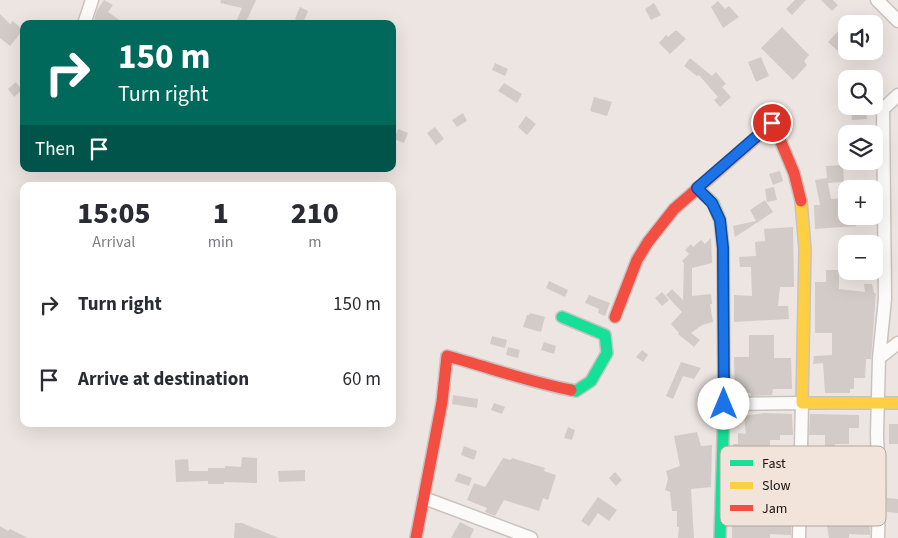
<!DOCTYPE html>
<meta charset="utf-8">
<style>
:root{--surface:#fff;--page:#f7f7f7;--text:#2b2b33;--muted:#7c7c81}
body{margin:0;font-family:"Source Sans 3",sans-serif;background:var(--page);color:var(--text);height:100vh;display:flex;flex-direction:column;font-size:19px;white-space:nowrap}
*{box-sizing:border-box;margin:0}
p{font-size:16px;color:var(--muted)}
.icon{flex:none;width:28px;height:28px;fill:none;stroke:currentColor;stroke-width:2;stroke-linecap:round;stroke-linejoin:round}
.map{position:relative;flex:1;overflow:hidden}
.side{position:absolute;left:20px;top:182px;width:376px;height:245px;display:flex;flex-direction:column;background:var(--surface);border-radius:10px;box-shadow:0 5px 20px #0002}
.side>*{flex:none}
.top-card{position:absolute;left:20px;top:20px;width:376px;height:152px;border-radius:10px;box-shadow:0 5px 20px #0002;background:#00695c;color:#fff;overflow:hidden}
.controls{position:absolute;left:838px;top:15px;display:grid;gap:10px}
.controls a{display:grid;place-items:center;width:45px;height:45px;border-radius:10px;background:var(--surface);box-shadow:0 5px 20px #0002;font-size:25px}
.pin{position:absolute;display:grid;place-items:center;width:42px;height:42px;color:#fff;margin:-21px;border:2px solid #fff;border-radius:50%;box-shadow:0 1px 5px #0007}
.me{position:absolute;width:55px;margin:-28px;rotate:0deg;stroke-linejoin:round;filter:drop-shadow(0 0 4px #0008)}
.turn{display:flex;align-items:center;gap:18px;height:105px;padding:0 15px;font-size:22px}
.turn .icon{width:65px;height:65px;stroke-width:2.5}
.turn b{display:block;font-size:35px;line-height:42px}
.then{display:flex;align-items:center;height:48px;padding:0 15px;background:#0003;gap:10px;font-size:19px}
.eta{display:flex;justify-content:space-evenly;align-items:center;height:85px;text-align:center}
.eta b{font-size:30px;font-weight:800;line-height:35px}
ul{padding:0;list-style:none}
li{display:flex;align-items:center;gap:15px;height:75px;padding:0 15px}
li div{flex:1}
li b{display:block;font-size:19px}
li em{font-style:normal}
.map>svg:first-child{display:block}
</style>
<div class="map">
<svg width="898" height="538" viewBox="0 0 898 538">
<rect width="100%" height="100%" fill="#ede5e1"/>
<path fill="#d2cbc8" d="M104,0l9,5 -5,7 17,12h-32l4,-14z
M221,0h35l-11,24h-10l7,-16 -22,-5z
M795,0h11l-14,15 -6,-6z
M821,0h12l5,5 -6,6z
M718,1l7,8 4,-3 10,11 -16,11 -12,-21z
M654,3l7,12 -10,5 -6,-11z
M300,7l8,4 -5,12 -8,-4z
M0,14l10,10 3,-3 10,9 -13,16 -10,-8z
M782,27l27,28 -5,6 3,4 -14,15 -32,-32z
M841,28l5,5v11l-7,8 -11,-10z
M676,30l10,9 -16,15 -11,-11 7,-8 2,2z
M761,57l8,19 -13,6 -8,-20z
M690,58l22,18 4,-4 10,12 -4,3 9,10 -11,10 -6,-7 4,-3 -19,-22 -2,1 -13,-10z
M495,63l13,6 -3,7 -13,-6z
M16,82l6,8 -8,7 -6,-8z
M504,83l18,11 -5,9 -19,-12z
M594,97l18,5 -5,14 -17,-5z
M866,108l1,11 -15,1 -1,-11z
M463,113l4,8 -10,6 -5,-7z
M526,116l10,8 -9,11 -9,-8z
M435,127l9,12 -8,6 -9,-12z
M398,129l10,4 -4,10 -10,-4z
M843,165l1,17 -16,1 3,16 15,-1v18h9l1,10 -41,3 -1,-24h6l-5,-25 12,-2 -1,-12z
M780,171l3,10 -10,4 -4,-11z
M774,187l3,13 -10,2 -2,-13z
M765,200l8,12 -38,25 -2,-11 23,-5 -6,-11z
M793,227l1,60h-14l-2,19h10l1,13 -55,3v-27l18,1 -1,-29h-11l-1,-10 17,-1 -1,-14 10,-1 -1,-12z
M711,238l1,25 -20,5v28l19,-2 1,10h-2l3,18 -11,3 -11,8 9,7 -6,7 -16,-13 1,-1 -8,-9 11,-12 -16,-17 6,-6 11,11 1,-37 -2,-2 7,-7 -4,-4 6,-6 2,3 8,-7 4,4z
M826,270h13v19l26,3 -1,-8h8l2,9h2l-5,66h-5l-1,19h-11v11h-4v4h-25l-2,-30 -10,1 1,-8 18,-1v-22h-17v-51h11z
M549,281l19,9 -3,7 -19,-9z
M662,292l7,8 -7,6 -7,-8z
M589,295l21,8 -5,13 -7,-3 1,-4 -14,-6z
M530,313l15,4 -4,15 -18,-5 4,-12h2z
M749,335h25v23h17l1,31h-19l-1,6 -21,1v-3h-16l-1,-36h15z
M492,336l15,4 -2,8 -15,-4z
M544,342l12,4 -2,8 -13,-4z
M508,347l12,3 -2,8 -12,-3z
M642,350l6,5 -5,7 -7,-5z
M681,362l20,6 -7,11 -11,-3 -10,23 -7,-3z
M706,386h7v22l-13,1 -1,-8 7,-1z
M453,395l25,4 -1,9 -25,-4z
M494,403l11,4 -3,7 -11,-4z
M764,413l28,1 1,21h-13v5h-10v18h19l-1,36 -15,1v7h-3v16h21v17l-21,-1v4h-38v-35h4l-1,-16h-2v-43h5v-11l8,1 -2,-18z
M810,414l49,1v13h-10v16h-14v7l35,6 1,27h-23v6h-2v15h23l1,30 -21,-1v4h-20l-2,-12h-17l-2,-15 1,-23h2v-29h14v-24h-16z
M889,424h9v20h-9z
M568,427l7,3 -3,10 -8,-2z
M697,432l4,14 11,-1 -1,42 -20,2 3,49h-16l1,-11h-2v-16h-5l-2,-19 -5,-2 3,-11 -2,-8 14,-5 -6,-30z
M464,446l13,5 -3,9 -13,-5z
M242,457l15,1v25l-33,-1v2h-16v-3l-32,1 -1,-22 13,-1 1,12h19v-3h17v-2l16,1z
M503,458l8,2 1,-2 33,10 -1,3 12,4 -8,25 -5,-2 -4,13 -35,-11 -9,16 -10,-4 2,-4 -20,-8 7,-17 11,4z
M305,470v11l-26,1 -1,-11z
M615,472l7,8 -6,6 -7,-8z
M458,473l14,5 -3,8 -14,-5z
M598,497l19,13 -8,11 -11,-8 -9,13 -8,-5z
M887,498l11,1v14l-11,-1z
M460,522l14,7 -4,9h-19z
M235,523h7l37,15h-45z
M0,526l8,5 2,-2 18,9h-28z"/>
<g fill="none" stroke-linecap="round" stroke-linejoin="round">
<defs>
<path id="street" d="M877,0l21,21
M84,24l8,-24
M879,358l6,-59 -2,-190 15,-14
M724,404l78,-1 -3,135
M424,498l107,40
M878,538l1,-43 -2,-61 2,-76 19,-15"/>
<path id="fast" d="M697,188l16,15 7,17 3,28 1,156 -4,134
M562,317l43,18 2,18 -16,28 -15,10 -5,-1"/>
<path id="slow" d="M801,201l4,48 -3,154h96"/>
<path id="jam" d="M615,317l22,-57 11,-18 26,-33 99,-86 21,50 7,28
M416,538l26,-136 5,-46c41,11 82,26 124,34"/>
</defs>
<use href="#street" stroke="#c9c2bf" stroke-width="15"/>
<use href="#fast" stroke="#c9c2bf" stroke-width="14"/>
<use href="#slow" stroke="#c9c2bf" stroke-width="14"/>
<use href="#jam" stroke="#c9c2bf" stroke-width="14"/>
<use href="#street" stroke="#fcfbfa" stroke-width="12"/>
<use href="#fast" stroke="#16e098" stroke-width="11"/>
<use href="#slow" stroke="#ffcf43" stroke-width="11"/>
<use href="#jam" stroke="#f24e42" stroke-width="11"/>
</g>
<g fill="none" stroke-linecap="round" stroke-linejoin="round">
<defs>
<path id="route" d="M724,404l-1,-156 -3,-28 -8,-17 -15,-15 75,-65"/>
</defs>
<use href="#route" stroke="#114b97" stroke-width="12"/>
<use href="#route" stroke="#1a73e8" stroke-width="9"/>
</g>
<rect x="720" y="446" width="166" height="80" rx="8" fill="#f3e4db" stroke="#b2a69e" stroke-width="1"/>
<rect x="730" y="460" width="23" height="6" fill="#16e098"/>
<rect x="730" y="482" width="23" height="7" fill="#ffcf43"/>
<rect x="730" y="505" width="23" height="6" fill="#f24e42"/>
<g font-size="14" fill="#191411">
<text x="762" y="468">Fast</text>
<text x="762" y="490">Slow</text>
<text x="762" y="513">Jam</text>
</g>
</svg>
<div class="controls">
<a><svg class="icon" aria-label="sound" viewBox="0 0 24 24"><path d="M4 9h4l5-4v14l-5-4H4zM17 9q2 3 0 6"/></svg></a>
<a><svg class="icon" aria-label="search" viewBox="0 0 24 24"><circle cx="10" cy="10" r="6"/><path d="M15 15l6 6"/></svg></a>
<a><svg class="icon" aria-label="layers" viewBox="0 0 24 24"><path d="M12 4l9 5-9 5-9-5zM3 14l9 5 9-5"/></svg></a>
<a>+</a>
<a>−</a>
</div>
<div class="pin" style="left:772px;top:123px;background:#d93025"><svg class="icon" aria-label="arrive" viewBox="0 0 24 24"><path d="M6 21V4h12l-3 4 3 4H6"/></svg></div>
<svg class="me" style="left:724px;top:404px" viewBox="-20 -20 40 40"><circle r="19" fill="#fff"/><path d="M0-13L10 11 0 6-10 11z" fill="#1a73e8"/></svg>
<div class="top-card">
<div class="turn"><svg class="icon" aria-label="right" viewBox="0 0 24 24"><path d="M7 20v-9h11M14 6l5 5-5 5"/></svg><div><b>150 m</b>Turn right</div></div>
<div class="then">Then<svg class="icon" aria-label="arrive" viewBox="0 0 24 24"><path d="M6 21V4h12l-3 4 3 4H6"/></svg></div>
</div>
<section class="side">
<div class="eta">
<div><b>15:05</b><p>Arrival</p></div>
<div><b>1</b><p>min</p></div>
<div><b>210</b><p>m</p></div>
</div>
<ul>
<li><svg class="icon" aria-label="right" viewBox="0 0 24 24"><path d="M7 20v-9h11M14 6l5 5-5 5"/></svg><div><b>Turn right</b></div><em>150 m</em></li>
<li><svg class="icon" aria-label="arrive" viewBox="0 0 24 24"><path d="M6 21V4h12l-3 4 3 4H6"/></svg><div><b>Arrive at destination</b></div><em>60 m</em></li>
</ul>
</section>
</div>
